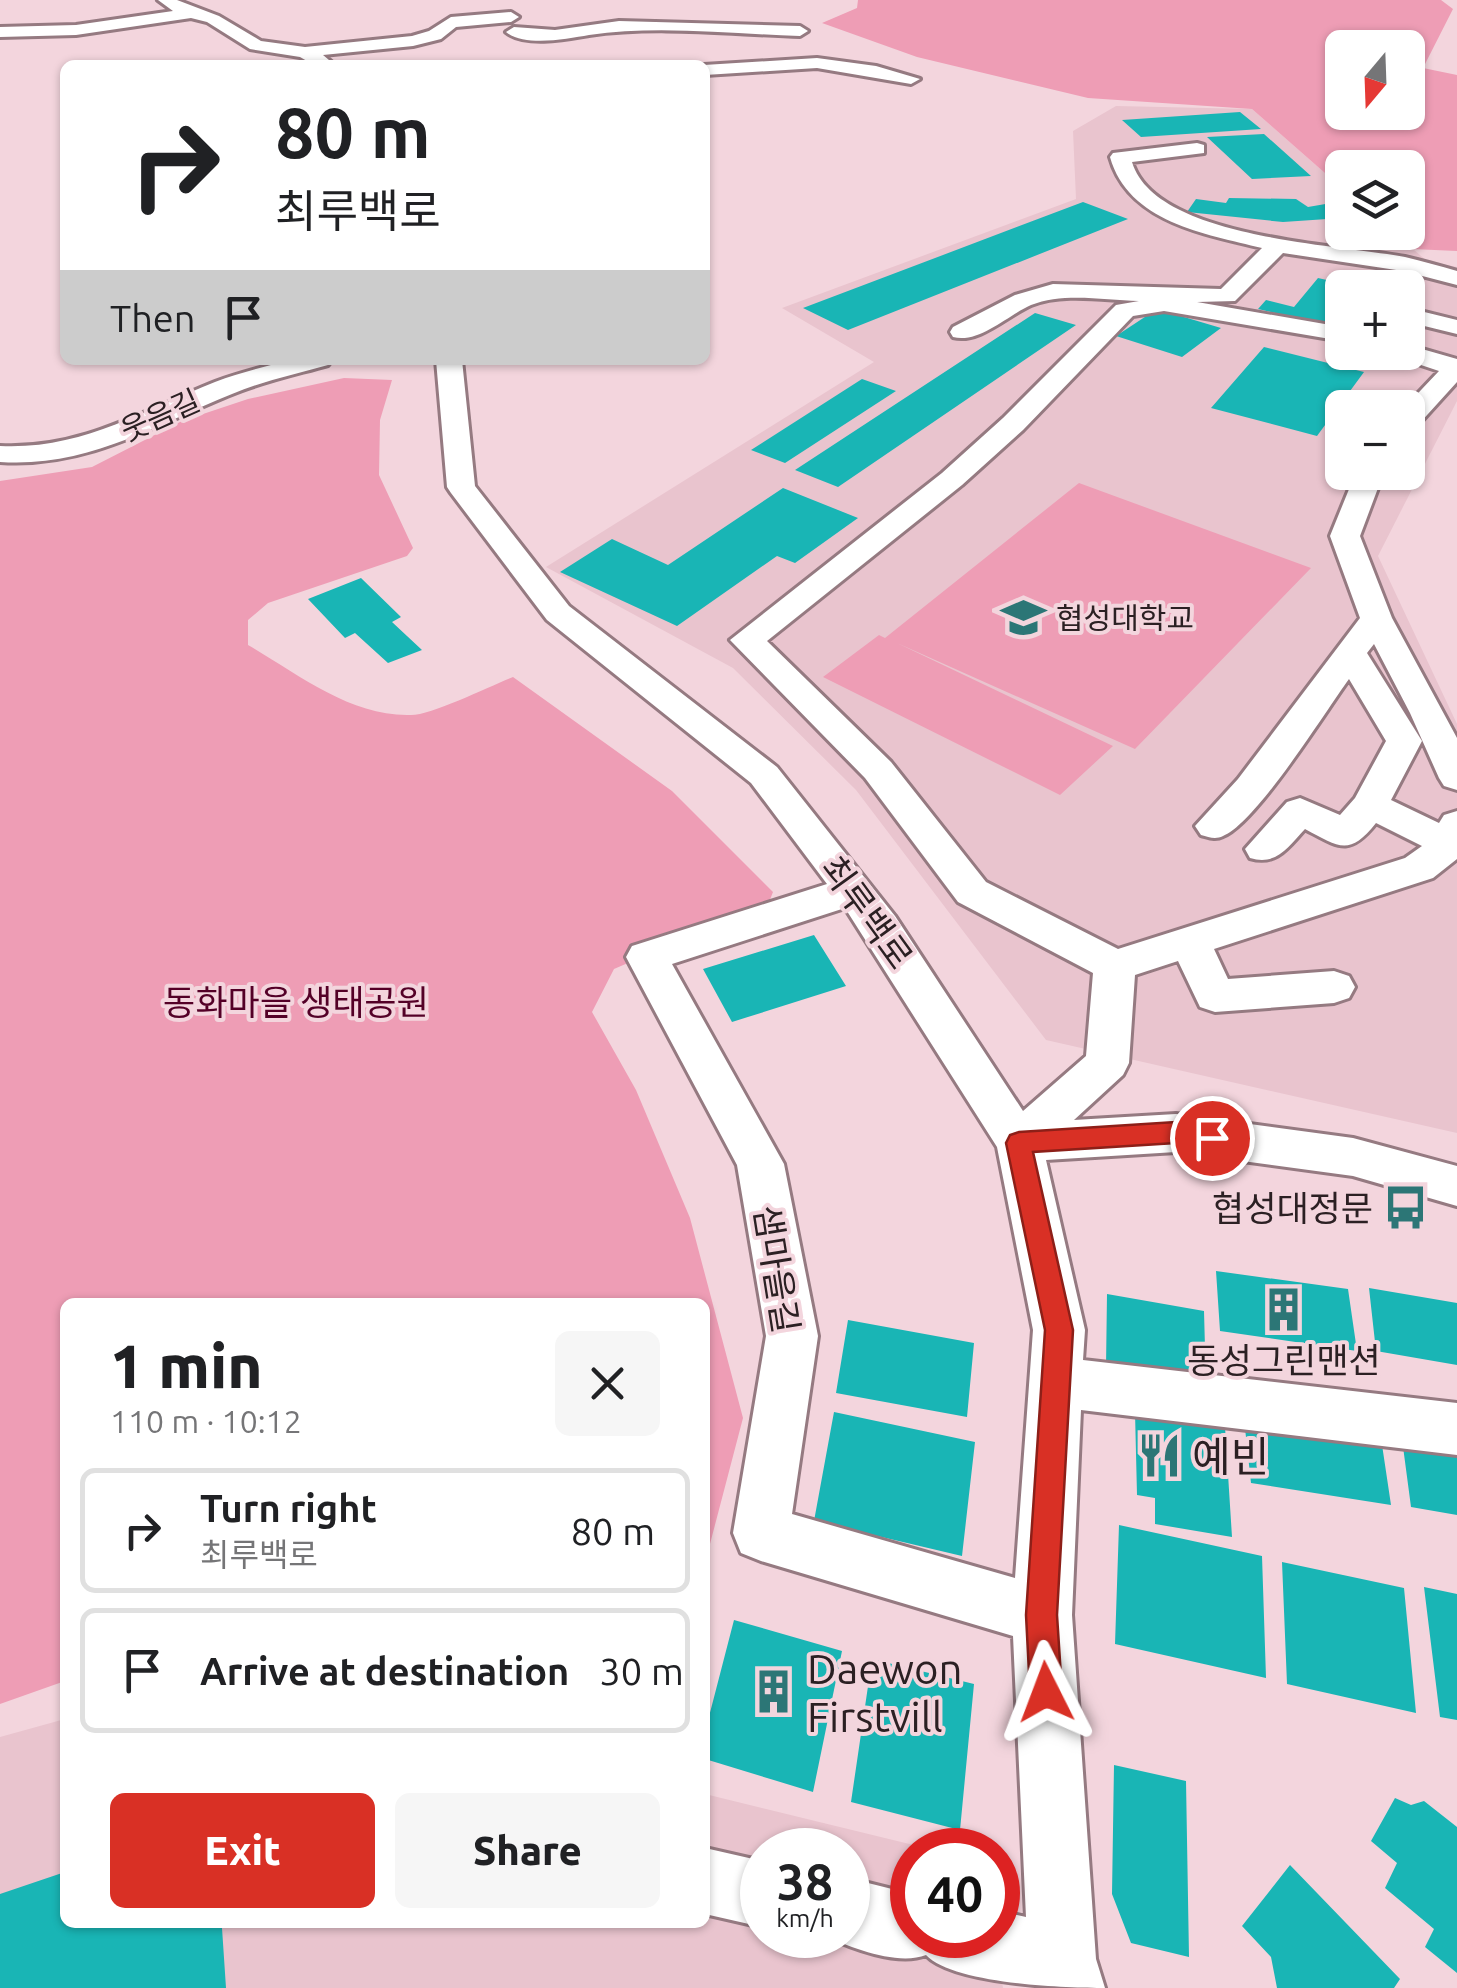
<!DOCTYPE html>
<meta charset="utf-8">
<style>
:root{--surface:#fff;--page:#f6f6f6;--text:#202124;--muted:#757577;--line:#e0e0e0;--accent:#d93025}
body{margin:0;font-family:Ubuntu,"Noto Sans KR",sans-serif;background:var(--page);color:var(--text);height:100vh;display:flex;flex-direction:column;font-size:38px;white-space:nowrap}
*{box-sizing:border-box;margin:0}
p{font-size:32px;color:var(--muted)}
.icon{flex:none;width:55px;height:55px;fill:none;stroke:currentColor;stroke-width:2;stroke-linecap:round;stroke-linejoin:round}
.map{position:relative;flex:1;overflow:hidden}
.drawer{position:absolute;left:60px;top:1298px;width:650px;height:630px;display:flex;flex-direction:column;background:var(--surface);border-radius:15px;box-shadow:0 2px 8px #0004}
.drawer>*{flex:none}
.banner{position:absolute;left:60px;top:60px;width:650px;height:305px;border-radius:15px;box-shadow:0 2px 8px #0004;background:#fff;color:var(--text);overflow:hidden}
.needle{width:65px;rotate:199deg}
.buttons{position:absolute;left:1325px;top:30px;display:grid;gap:20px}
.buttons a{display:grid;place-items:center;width:100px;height:100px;border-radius:15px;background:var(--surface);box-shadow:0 2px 8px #0004;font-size:50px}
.speed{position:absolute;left:740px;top:1828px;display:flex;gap:20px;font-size:50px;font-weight:700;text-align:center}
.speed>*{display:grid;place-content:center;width:130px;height:130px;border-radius:50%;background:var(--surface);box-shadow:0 2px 8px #0004;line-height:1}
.speed small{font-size:25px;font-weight:400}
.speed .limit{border:15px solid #d22;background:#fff;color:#111}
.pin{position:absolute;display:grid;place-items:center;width:85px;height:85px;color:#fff;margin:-42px;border:5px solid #fff;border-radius:50%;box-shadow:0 2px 10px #0007}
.me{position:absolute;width:110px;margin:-55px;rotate:357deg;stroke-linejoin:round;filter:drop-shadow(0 0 8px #0008)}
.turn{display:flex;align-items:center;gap:35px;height:210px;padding:0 50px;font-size:45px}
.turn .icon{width:130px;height:130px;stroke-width:2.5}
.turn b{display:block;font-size:70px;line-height:85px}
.then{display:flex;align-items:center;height:95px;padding:0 50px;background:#0003;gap:20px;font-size:38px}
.round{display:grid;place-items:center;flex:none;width:105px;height:105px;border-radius:15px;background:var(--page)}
.headline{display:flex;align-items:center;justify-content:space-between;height:170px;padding:0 50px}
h1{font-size:60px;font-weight:800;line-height:75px}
.cta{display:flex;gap:20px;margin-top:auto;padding:20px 50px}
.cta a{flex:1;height:115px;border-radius:15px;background:var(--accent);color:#fff;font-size:40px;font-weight:800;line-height:115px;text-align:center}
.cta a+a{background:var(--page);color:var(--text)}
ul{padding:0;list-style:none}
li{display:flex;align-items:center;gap:30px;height:125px;margin:0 20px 15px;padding:0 30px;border:5px solid var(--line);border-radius:15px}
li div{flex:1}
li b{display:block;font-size:38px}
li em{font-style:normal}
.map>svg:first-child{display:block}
</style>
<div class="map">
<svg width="1457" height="1988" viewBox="0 0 1457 1988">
<rect width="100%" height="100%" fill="#f3d5dd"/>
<path fill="#e9c4ce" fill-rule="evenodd" d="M1116,106l136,3 90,79v44l52,1 33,28 30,6v134l-79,155 79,168v409l-411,-93 -190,-250 -123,-122 -187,-101 328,-205 -92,-54 294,-109 -3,-68zM1342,288h66v64h-66zM1342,408h66v64h-66z
M65,1719v203h640v-128l229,56h-22v85h82l9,53h-1003v-251zM762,1850h86v85h-86z"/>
<path fill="#ee9db5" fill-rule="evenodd" d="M858,0h583l12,9 -30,59 34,7v176l-45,-2 -18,-16 14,-1v-64h-66v20l-90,-79 -164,-11 -171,-41 -95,-34 35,-15zM1342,48h66v64h-66z
M344,378l48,2 -12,40 -1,55 34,73 -6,8 -139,47 -20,17v25c50,29 103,72 163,70 21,0 79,-29 102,-38l159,114 101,101 -4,10 -155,67 -22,43 44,78 54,128 53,200 -38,145v-261h-640v379l-65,23v-1223l92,-14 90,-46 66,-22z
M1079,483l232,85 -176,181 -238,-106 216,103 -53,49 -237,-118 56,-42 6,3z"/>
<path fill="#19b5b5" d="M1240,112l21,17 -120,8 -19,-17z
M1264,134l47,42 -59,3 -45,-42z
M1229,198l67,1 12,8 29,-5 5,4v12l-59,4 -96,-10 9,-13 30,4z
M1083,202l45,17 -280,111 -45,-22z
M1318,278l35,8 -11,2v41l-84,-20 8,-9 28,7z
M1157,309l64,19 -39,29 -66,-21z
M1035,313l41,12 -238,162 -43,-17z
M1264,347l100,25 -47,64 -106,-28z
M862,379l34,12 -111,72 -34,-13z
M783,488l75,30 -63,45 -18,-7 -100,70 -117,-54 52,-33 56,26z
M361,578l40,39 -9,5 30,28 -34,13 -33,-30 -10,5 -37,-39z
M814,935l32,51 -114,36 -29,-53z
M1216,1271l132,18 9,62 -137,-20z
M1369,1288l88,15v62l-81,-14z
M1107,1294l97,17 2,74 -100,-18z
M848,1320l126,23 -7,74 -131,-24z
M834,1412l141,30 -13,114 -148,-35z
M1135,1412l90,15 7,110 -77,-13v-26l-18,-3z
M1244,1419l137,19 10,67 -140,-22z
M1402,1439l55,10v66l-46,-8z
M1119,1525l143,31 4,122 -151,-34z
M1282,1562l122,26 12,125 -129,-29z
M1424,1587l33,7v126l-17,-3z
M734,1620l108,31 -29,141 -108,-33v-27z
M872,1659l102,25 -14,146 -109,-28z
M1114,1765l72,16 3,176 -58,-14 -19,-49z
M1395,1798l16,7 13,-4 33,26v146l-32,-26 9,-18 -49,-41 12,-25 -26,-22z
M1290,1865l110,114 -6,9h-117l-6,-31 -29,-31z
M65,1872v50h170l-13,6 4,60h-226v-94z"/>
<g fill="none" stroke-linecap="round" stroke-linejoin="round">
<defs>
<path id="minor" d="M158,0h19l42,16 42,25 44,6 107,-11 17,-5 22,-14 60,-5 8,5 -8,5 -55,5 -15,12 -28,7 -90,9 12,10h-21l-14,-8 -50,-8 -43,-27 -16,-4 -115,17 -76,2v-10l76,-2 97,-14z
M619,21l181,5 8,5 -8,5c-69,-2 -142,-11 -211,-1 -23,4 -64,12 -83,-3l8,-5 41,3z
M817,58l59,8 44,13 -9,5 -94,-16 -112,7 -1,-10z
M1197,143l7,2v8l-72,9c23,77 206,82 273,95 17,4 35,9 52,14v14l-54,-14 -120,-18 -48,48 -38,1 145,25v14l-178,-30 -31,5 -110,114 -61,55 -195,156 124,121 95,120 132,67 287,-91 17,-12 -46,-23c-27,34 -37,24 -71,6 -17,18 -28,37 -55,29l-5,-9 42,-47 13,-4 40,17 15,-17 31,-57 -37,-62c-24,33 -93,144 -126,157 -8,4 -14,1 -22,-1l-6,-9 43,-47 122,-161 -30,-82 26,-64h28l-24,64 32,82 65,120v52l-13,-4 -5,-8 -29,-65 -36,-69 -7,9 55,88 -31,59 48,23 5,-8 13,-4v48l-24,19 -219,71 14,30 106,-8 15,5 6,11 -6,11 -15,5 -119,9 -15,-5 -22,-46 -43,14 -6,88 -6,12 -49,45 102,-6 177,24 104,28v40l-104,-30 -177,-24 -130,8 39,170 -2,30 374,43v52l-376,-45 -9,205 24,344 9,29c-40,0 -152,-4 -179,-33 -28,11 -75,-7 -102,-20h24v-57l64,16v41h86v-24l28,6 -13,-281 -252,-75 -20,-8 -8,-20 33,-197 -29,-171 -111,-208 6,-11 195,-62 -76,-101 -204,-163 -96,-127 -4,-6 -11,-127h26l13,126 94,120 208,161 118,149 128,195 63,-55 7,-83 -135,-71 -93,-124 -135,-138 212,-167 61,-55 113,-113 23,-4c-35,-1 -76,-9 -108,4 -23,10 -52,39 -78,32l-3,-5 3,-5 62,-32 38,-11 168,5 41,-41c-57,-14 -134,-26 -152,-91l3,-4zM845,908l152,239 36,183 -18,248 -223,-64 26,-178 -34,-172 -112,-200z
M1408,308l49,12v14l-49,-12z
M1408,345l49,14v23l-39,43 -10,2v-19h-4l35,-37 -42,-14 -3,-5h14z
M290,360h42l-4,5c-32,9 -65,16 -96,29 -77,31 -145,74 -232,68v-16c81,4 142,-35 215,-64 24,-9 49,-15 75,-22z
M705,1848l57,13v66l-57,-13z"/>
</defs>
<use href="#minor" stroke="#957a81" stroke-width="6"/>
<use href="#minor" fill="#fff" fill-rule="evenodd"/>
</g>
<path fill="#d93025" stroke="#8d1f18" stroke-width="2.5" d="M1176,1122l44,8 4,8 -4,7 -8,3 -36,-5 -143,9 40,178 -16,285 5,77 -4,11 -12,5 -12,-5 -4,-11 -4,-77 19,-285 -39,-187 4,-8 9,-3z"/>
<defs>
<symbol id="university-bare" viewBox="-9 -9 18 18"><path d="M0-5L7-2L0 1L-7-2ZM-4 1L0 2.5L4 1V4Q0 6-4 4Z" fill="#2c7676" stroke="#f3d5dd" stroke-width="2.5" paint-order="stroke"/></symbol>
<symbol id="bus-bare" viewBox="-9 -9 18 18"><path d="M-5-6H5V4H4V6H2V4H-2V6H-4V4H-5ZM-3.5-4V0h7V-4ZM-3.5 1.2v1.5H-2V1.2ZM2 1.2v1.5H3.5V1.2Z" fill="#2c7676" stroke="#f3d5dd" stroke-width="2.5" paint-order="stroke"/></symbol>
<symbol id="building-bare" viewBox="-9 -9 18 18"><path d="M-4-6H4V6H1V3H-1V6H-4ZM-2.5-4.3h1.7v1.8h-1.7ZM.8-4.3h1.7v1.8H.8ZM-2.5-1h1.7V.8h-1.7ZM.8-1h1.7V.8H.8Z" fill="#2c7676" stroke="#f3d5dd" stroke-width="2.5" paint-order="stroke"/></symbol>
<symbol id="restaurant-bare" viewBox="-9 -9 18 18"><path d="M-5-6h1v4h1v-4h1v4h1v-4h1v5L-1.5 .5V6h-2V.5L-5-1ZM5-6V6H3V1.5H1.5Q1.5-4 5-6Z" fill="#2c7676" stroke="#f3d5dd" stroke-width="2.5" paint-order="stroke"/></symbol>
</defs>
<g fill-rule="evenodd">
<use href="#university-bare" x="992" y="586" width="63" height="63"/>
<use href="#bus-bare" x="1374" y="1176" width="63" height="63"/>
<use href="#building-bare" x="1252" y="1278" width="63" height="63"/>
<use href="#restaurant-bare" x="1128" y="1424" width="63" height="63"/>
<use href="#building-bare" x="742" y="1660" width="63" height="63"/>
</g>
<g text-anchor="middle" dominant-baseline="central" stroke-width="8" stroke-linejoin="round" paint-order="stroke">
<g font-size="30" fill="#2b2023" stroke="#f3d5dd">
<text transform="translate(160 415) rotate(-24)">웃음길</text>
</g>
<g font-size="30" fill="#2b2023" stroke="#f3d5dd" text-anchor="start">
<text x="1056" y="618">협성대학교</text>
</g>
<g font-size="35" fill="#2b2023" stroke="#f3d5dd">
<text transform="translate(867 912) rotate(54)">최루백로</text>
<text transform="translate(777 1269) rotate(81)">샘마을길</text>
</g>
<g font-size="35" fill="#540027" stroke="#f3d5dd">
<text x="296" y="1002">동화마을 생태공원</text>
</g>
<g font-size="35" fill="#2b2023" stroke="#f3d5dd" text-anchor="end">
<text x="1373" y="1208">협성대정문</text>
<text x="1284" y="1360" text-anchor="middle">동성그린맨션</text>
</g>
<g font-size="42" fill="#2b2023" stroke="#f3d5dd" text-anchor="start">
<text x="1192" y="1456">예빈</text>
<text x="807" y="1668">Daewon<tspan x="807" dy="48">Firstvill</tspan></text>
</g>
</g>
</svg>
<div class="buttons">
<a><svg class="needle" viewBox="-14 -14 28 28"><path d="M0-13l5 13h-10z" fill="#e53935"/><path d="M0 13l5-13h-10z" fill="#757577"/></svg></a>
<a><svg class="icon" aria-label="layers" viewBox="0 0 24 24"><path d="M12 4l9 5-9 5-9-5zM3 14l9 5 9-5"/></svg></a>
<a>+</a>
<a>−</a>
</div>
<div class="speed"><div>38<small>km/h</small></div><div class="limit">40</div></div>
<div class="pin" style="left:1212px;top:1138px;background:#d93025"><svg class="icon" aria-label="arrive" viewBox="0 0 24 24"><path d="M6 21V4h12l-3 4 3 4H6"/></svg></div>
<svg class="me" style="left:1046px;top:1692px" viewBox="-20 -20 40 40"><path d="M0-17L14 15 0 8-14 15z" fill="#d93025" stroke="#fff" stroke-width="4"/></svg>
<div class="banner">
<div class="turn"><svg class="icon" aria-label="right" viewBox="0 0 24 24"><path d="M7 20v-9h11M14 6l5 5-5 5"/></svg><div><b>80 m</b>최루백로</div></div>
<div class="then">Then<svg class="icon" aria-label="arrive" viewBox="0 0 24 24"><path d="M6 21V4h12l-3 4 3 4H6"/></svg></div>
</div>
<section class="drawer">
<div class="headline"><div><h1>1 min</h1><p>110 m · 10:12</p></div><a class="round"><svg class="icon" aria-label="close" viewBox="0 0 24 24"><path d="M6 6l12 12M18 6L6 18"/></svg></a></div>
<ul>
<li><svg class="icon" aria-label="right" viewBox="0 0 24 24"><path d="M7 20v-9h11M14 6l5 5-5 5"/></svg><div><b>Turn right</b><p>최루백로</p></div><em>80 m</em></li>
<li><svg class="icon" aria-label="arrive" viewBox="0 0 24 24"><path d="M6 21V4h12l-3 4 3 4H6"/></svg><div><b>Arrive at destination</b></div><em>30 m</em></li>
</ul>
<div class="cta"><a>Exit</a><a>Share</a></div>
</section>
</div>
